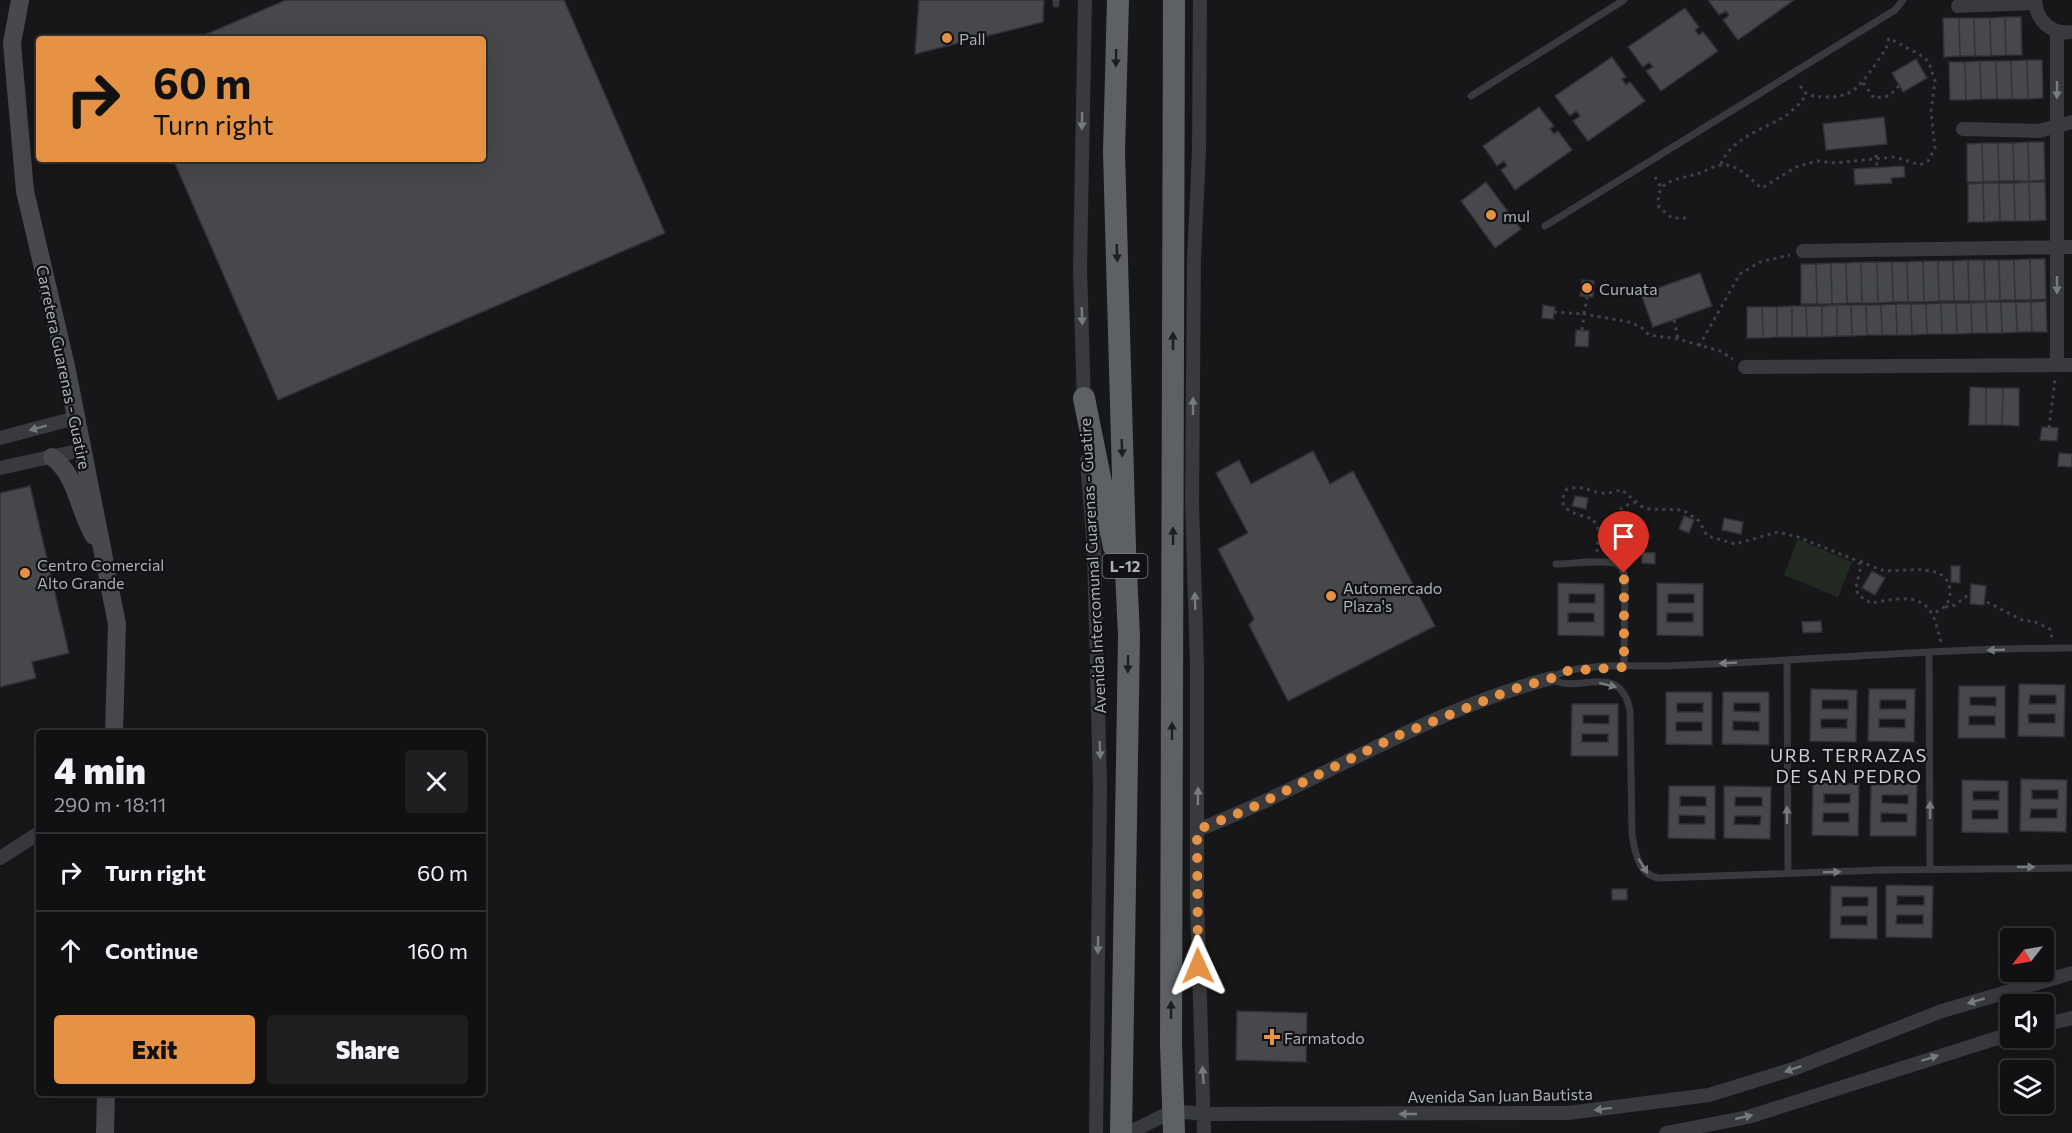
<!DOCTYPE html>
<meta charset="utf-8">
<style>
:root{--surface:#111113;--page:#1e1f21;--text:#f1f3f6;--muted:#9c9da0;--line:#303133;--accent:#e59244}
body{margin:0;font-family:Commissioner,sans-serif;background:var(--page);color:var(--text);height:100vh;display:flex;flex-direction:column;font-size:22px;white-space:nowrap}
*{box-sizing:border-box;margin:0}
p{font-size:20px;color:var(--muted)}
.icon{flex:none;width:33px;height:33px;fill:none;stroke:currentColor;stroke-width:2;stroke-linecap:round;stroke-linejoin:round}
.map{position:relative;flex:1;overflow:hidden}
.panel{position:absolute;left:36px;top:730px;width:450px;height:366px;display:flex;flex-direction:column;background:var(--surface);border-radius:6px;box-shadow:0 6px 24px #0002,0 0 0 2px var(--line)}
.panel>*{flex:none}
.banner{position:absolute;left:36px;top:36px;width:450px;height:126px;border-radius:6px;box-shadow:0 6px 24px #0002,0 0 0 2px var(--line);background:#e59244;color:#111;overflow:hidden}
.needle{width:39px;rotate:239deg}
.buttons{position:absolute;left:2000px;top:928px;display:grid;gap:12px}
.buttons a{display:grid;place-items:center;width:54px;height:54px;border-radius:6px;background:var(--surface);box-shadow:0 6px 24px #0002,0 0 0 2px var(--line);font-size:30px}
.pin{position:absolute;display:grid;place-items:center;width:51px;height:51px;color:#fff;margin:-62px -26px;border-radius:50% 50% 50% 0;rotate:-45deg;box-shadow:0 0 6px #0007}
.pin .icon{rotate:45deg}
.me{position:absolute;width:66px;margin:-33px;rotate:359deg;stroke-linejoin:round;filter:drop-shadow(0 0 4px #0008)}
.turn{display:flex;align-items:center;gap:21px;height:126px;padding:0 18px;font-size:27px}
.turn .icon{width:78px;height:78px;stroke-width:2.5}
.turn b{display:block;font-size:42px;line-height:51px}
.round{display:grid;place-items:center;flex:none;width:63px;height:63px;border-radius:6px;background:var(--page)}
.head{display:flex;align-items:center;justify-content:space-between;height:102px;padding:0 18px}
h1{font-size:36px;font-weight:800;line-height:45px}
.primary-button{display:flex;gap:12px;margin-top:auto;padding:12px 18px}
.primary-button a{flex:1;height:69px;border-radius:6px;background:var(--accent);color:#111;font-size:24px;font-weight:800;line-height:69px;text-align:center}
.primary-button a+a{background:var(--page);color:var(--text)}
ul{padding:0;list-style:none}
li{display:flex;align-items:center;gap:18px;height:78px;padding:0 18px;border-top:2px solid var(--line)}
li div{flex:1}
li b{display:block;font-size:22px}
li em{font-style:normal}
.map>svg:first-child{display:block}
</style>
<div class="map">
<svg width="2072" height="1133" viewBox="0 0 2072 1133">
<rect width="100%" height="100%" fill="#171719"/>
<path fill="#222921" d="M1798,539l54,23 -14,35 -54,-22z"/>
<path fill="#46484c" stroke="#313235" stroke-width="1.5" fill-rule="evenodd" d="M286,0h278l101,233 -387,167 -105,-241h310v-120h-288z
M919,0h125l-1,22 -128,32z
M1708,0h86l-56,40 -15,-20 6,-5 -3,-4 -7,4z
M1685,8l14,19 -4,3 4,5 4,-3 15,19 -57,40 -15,-20 7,-4 -4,-5 -6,5 -15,-20z
M2005,17l1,38 -15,1 -1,-38z
M2005,17h16l1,38h-16z
M1943,18h16l1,38 -16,1z
M1959,18h15l1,38h-15z
M1974,18h16l1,38h-16z
M1612,57l14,20 -4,2 4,6 4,-3 15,19 -57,40 -15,-20 7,-5 -4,-5 -6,5 -15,-20z
M1916,59l11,19 -24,14 -11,-19z
M2027,60h15l1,38 -15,1z
M2027,60l1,39h-16l-1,-38z
M1980,61h16l1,38h-16z
M1980,61l1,38 -15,1 -1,-38z
M1996,61h15l1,38h-15z
M1949,62h16l1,38h-16z
M1539,107l15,19 -4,3 4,5 4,-3 14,19 -57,40 -14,-20 6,-4 -3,-5 -7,5 -14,-20z
M1884,117l3,27 -61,6 -3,-26z
M2028,142h16l1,38 -16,1z
M2028,142l1,39h-15l-1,-38z
M1982,143h16l1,38 -16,1z
M1982,143l1,39h-16v-38z
M1998,143h15l1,38h-15z
M1904,166l1,11 -14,1 1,5 -37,2 -1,-16z
M1486,182l35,47 -26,19 -34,-47z
M2029,182h16l1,38 -16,1z
M2029,182l1,39h-15l-1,-38z
M1983,183h16l1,38 -16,1z
M1983,183l1,39h-16v-38z
M1999,183h15l1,38h-15z
M2030,259l1,41h-16l-1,-40z
M2030,259h15l1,40 -15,1z
M1968,260l1,41h-15l-1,-40z
M1968,260h16l1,41h-16z
M1984,260h15l1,40 -15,1z
M1999,260h15l1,40h-15z
M1923,261l1,41h-16l-1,-40z
M1923,261h15l1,40 -15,1z
M1938,261h15l1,40h-15z
M1861,262l1,41h-15l-1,-40z
M1861,262h16l1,41h-16z
M1877,262h15l1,40 -15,1z
M1892,262h15l1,40h-15z
M1831,263l1,41h-15l-1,-40z
M1831,263h15l1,40 -15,1z
M1801,264h15l1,40h-16z
M1700,273l12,33 -59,21 -12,-33z
M1582,280l12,1 -1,16 -13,-1z
M2046,301l1,31h-15l-1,-30z
M1986,302l1,31h-15l-1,-30z
M1986,302h15l1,31h-15z
M2001,302h15l1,30 -15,1z
M2016,302h15l1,30h-15z
M1941,303l1,31h-15l-1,-30z
M1941,303h15l1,31h-15z
M1956,303h15l1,30 -15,1z
M1896,304l1,31h-15l-1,-30z
M1896,304h15l1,31h-15z
M1911,304h15l1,30 -15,1z
M1543,305l12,2 -2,12 -11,-1z
M1837,305v31l-15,1v-31z
M1837,305h14l1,31h-15z
M1851,305h15l1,30 -15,1z
M1866,305h15l1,30h-15z
M1792,306v31h-15v-30z
M1792,306h14l1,31h-15z
M1806,306h16v31h-15z
M1747,307h15l1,31h-16z
M1762,307h15v30l-14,1z
M1576,330l13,1 -1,16 -13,-1z
M1970,387l16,1v37h-17z
M1986,388h17l-1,37h-16z
M2003,388h16v38l-17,-1z
M2042,427l16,1 -1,13 -17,-1z
M1313,451l17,33 23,-13 82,155 -147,75 -39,-76 5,-6 -36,-70 30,-16 -32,-60 23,-13 12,24z
M2059,453l13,1v13l-14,-1z
M30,486l39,167 -37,9 4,16 -36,9v-194z
M1575,496l13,2 -2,11 -14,-3z
M1684,516l10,4 -5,13 -10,-4z
M1724,518l19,4 -2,12 -19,-4z
M1642,552l13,1v11l-13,-1z
M1951,566h9v17l-9,-1z
M1872,571l13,7 -10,17 -13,-7z
M1558,583l46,1v52l-46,-1zM1569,594h26v9h-26zM1568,613h26v9h-26z
M1657,583l46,1v52l-46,-1zM1668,594h26v9h-26zM1667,613h26v9h-26z
M1971,584l15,2 -2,19 -14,-1z
M1821,621l1,11 -19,1 -1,-11z
M2019,684l46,1 -1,52 -46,-1zM2030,695h26v9h-27zM2028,714h27v9h-26z
M1959,686h46v52h-47zM1970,697h26v9l-26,-1zM1969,716h26v9h-26z
M1811,689l46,1 -1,52 -46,-1zM1822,700h26v9h-26zM1821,719h26v9h-26z
M1869,689h46l-1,53 -46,-1zM1880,700h26v9h-26zM1879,719h26v9l-26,-1z
M1666,692h46v53l-46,-1zM1677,703h26v9h-26zM1676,722h26v9h-26z
M1723,692h46v53l-47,-1zM1734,703h26v9l-26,-1zM1733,721l26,1v9l-26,-1z
M1572,704h46v52h-47zM1583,715h26v9l-26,-1zM1582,734h26v8h-26z
M2021,779l46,1 -1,52 -46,-1zM2032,790h26v9h-26zM2031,809h26v9h-27z
M1962,780l46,1v52l-46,-1zM1973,791h26v9h-26zM1972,810h26v9h-26z
M1813,783l46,1 -1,52 -46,-1zM1824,794h26v9h-26zM1823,813h26v9h-26z
M1871,784h46l-1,52h-46zM1882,795h26v9l-26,-1zM1881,813l26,1v8h-26z
M1669,786h46v53l-47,-1zM1680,796l26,1v9h-26zM1679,815l26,1v8h-26z
M1724,786l47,1 -1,52 -46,-1zM1735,797h27v9h-27zM1735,816h26l-1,9 -26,-1z
M1886,885l47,1 -1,52 -46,-1zM1897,896h27v9h-27zM1897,915h26v9h-27z
M1831,886l46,1v52l-47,-1zM1842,897h26v9h-26zM1841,916h26v9h-26z
M1612,889h15v11h-15z
M1237,1011l70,2 -1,49 -70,-2z"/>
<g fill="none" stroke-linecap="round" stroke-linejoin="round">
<path stroke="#3e4145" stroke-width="3" stroke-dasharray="3 4.5" stroke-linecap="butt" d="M1863,83l11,15 15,-2 10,-10
M1876,155l1,13
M1721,164c10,-25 40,-34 61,-46 10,-6 18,-15 25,-23
M1655,177l6,10
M1686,218h-14l-13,-11c-5,-29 20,-27 41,-34 6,-2 15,-8 22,-8 17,-1 27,14 40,23l34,-21 21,-6 18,2 60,-6 25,8 8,-4 7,-13 -4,-37 4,-30 -6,-18 -5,-6 -35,-19c-3,14 -5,13 -12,24 -22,32 -30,39 -70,33l-9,-12
M1554,312l30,2 3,-17
M1674,320l4,19
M1582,330l2,-16 45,8 12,5 8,8 29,4 42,12 13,8
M1699,346l41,-72 20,-12 30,-7
M2049,428l6,-49
M1599,531c14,-8 17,-26 36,-28
M1597,552l2,-21 -6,-12c-16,-5 -40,-8 -26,-30 17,-4 20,2 35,4 7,1 14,-2 20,-3l19,16 8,3 34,1 16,11 8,15 28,8 43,-12 20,5 60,24 3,5 -5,21 2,8 13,8c21,-3 49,-12 61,11 5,9 6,19 9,28
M1860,561c7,3 15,7 22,9 20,4 69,-12 68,24 -1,12 -8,15 -18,20
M1987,602l37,19h9l17,8 2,9
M1945,607l10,-2 13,-10"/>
<path stroke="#383a3e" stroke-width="7" d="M1056,4v-4
M1471,96l153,-96
M1545,226l350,-216 8,-10
M1556,564c13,0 51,-5 61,0 5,2 6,8 8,13l-1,90
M2072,648c-138,0 -275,14 -413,18 -25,0 -90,-3 -107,12 21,19 68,-20 78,33l2,123c3,18 6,41 27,44l222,-8 191,-2
M1929,652l1,217
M1787,660l1,213"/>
<path stroke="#383a3e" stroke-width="14" d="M1200,0l-1,152 -5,107 -2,243 5,163v238l7,230
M2035,0c1,20 16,35 37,32
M1958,6l77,-3
M1963,129l76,2 33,-9
M1803,251l269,-4
M2057,365v-333
M1745,367l327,-2
M1084,405l-4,-137 5,-268
M0,438l76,-20
M1087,460l7,91 6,234 -4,348
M0,468l82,-18
M1197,830c120,-46 230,-120 355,-152
M0,858l39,-25
M2043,1025l29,-7
M1128,1133l45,-22 32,3 363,-1 141,-18 87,-27 146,-57 130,-38
M1666,1133l82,-16 262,-83"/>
<path stroke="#47494e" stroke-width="18" d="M20,0l-8,43 13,148 41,175 51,258 -3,110
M52,457c25,18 26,53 42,79
M105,1133l1,-39"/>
<path stroke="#5d6065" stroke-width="22" d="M1118,0l-4,152 11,397 4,87 -8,497
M1174,0l-3,1044 3,89
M1084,398l30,149"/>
</g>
<defs><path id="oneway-solid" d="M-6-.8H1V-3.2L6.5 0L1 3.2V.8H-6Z" transform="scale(1.5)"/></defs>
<g fill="#1d1e20">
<use href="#oneway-solid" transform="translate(1116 58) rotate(91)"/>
<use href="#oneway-solid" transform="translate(1117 253) rotate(88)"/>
<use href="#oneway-solid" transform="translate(1173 341) rotate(-90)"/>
<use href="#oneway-solid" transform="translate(1122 448) rotate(88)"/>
<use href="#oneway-solid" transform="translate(1173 536) rotate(-90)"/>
<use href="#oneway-solid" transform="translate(1128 664) rotate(91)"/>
<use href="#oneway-solid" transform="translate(1172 731) rotate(-90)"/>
<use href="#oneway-solid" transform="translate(1171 1010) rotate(-90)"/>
</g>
<g fill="#777b81">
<use href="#oneway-solid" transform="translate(2057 90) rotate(90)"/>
<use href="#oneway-solid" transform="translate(1082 121) rotate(91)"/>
<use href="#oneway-solid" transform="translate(2057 285) rotate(90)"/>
<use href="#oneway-solid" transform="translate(1082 316) rotate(88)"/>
<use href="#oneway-solid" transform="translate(1193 406) rotate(-90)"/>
<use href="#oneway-solid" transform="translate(38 428) rotate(165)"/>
<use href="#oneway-solid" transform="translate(1195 601) rotate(-92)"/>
<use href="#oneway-solid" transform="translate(1996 650) rotate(178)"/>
<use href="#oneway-solid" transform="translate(1728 663) rotate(177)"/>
<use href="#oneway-solid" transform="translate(1608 685) rotate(14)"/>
<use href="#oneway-solid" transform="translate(1100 750) rotate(88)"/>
<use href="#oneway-solid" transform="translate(1198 796) rotate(-89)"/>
<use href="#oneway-solid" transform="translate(1930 810) rotate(-90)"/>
<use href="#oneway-solid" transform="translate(1787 815) rotate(-90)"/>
<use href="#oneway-solid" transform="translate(1643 866) rotate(58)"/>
<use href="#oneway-solid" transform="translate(2026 867) rotate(1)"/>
<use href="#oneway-solid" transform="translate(1832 872) rotate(-2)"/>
<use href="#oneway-solid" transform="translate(1098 945) rotate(91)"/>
<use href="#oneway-solid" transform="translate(1976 1001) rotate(164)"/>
<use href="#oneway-solid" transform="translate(1930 1058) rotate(-18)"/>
<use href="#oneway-solid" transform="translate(1793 1069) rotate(161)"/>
<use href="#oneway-solid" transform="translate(1203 1075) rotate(-94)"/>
<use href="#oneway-solid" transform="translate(1603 1109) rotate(173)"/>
<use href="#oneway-solid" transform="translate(1408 1114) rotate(180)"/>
<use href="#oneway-solid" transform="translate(1744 1117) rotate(-13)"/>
</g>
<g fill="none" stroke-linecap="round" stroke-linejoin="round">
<path stroke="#e59244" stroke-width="10" stroke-dasharray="0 18" d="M1198,966l-1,-136 52,-21 148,-73 114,-46 41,-12 15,-7 57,-4v-94"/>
</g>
<g fill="#e59244" stroke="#121214" stroke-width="2">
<circle cx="947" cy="38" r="6"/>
<circle cx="1491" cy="215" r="6"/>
<circle cx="1587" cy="288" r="6"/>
<circle cx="25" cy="573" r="6"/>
<circle cx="1331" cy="596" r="6"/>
<path d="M1269 1028h6v6h6v6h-6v6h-6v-6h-6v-6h6z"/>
</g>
<g text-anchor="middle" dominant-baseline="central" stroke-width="4.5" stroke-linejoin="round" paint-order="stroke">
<rect fill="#121214" stroke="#7c8187" stroke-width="1.5" x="1102.5" y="554" width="45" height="24" rx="4.5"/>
<g font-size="15" font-weight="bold" fill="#aab1b8">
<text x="1125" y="566">L-12</text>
</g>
<g font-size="16" fill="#aab1b8" stroke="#121214" text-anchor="start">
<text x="959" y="38">Pall</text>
<text x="1503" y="215">mul</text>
<text x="1599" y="288">Curuata</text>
<text x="37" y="564">Centro Comercial<tspan x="37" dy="18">Alto Grande</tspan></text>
<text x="1343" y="587">Automercado<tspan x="1343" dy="18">Plaza's</tspan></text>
<text x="1284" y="1037">Farmatodo</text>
</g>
<g font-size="16" fill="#aab1b8" stroke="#121214">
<text transform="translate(64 367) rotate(78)">Carretera Guarenas - Guatire</text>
<text transform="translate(1092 566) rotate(-93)">Avenida Intercomunal Guarenas - Guatire</text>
<text transform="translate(1500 1095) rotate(-1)">Avenida San Juan Bautista</text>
</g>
<g font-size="18" letter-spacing="1.5" fill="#cbcfd4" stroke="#121214">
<text x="1849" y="755">URB. TERRAZAS<tspan x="1849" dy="21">DE SAN PEDRO</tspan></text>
</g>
</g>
</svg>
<div class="buttons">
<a><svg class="needle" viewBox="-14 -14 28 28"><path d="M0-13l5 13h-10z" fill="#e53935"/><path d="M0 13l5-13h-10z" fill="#9c9da0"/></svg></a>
<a><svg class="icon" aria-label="sound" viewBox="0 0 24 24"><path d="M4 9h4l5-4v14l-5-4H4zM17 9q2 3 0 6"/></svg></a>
<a><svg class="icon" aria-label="layers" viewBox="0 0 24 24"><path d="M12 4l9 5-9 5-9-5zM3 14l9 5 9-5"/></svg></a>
</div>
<div class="pin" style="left:1624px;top:573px;background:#d93025"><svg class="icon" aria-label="arrive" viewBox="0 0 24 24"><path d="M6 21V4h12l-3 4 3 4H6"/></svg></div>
<svg class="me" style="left:1198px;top:966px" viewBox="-20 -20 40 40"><path d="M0-17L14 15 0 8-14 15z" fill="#e59244" stroke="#fff" stroke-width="4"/></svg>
<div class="banner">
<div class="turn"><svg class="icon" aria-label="right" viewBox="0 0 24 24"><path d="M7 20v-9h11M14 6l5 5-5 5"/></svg><div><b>60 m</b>Turn right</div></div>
</div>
<section class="panel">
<div class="head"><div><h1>4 min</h1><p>290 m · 18:11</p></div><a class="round"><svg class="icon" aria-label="close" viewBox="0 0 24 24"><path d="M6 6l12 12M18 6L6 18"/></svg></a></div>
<ul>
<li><svg class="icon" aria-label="right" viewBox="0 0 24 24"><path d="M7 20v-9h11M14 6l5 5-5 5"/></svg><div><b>Turn right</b></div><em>60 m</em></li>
<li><svg class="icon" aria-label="ahead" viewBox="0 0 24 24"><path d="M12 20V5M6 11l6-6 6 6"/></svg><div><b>Continue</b></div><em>160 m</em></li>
</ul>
<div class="primary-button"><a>Exit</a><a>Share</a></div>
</section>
</div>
